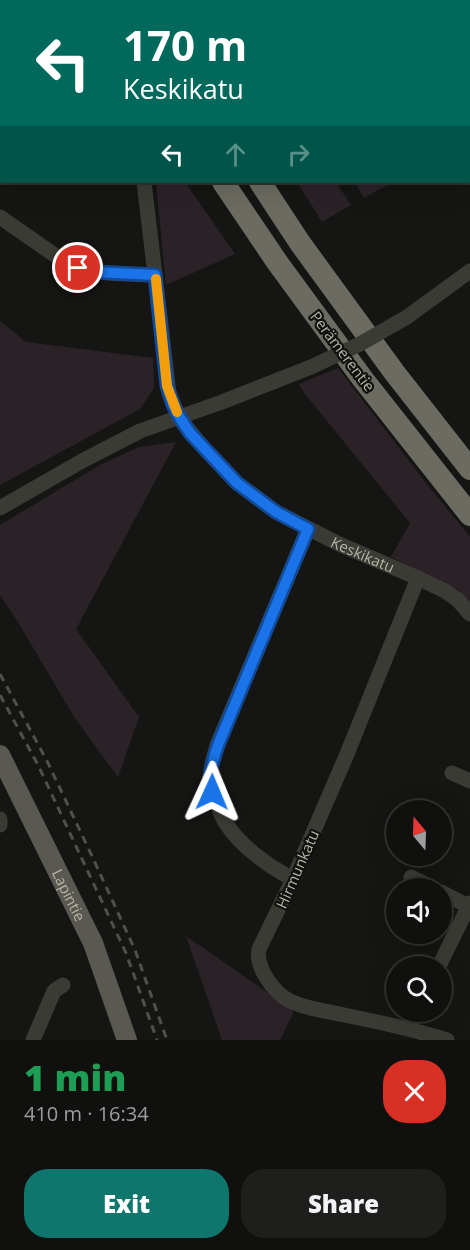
<!DOCTYPE html>
<meta charset="utf-8">
<style>
:root{--surface:#10100f;--page:#1e1e1d;--text:#f1f3f6;--muted:#9c9d9e;--line:#30302f;--accent:#0f766e}
body{margin:0;font-family:"Open Sans",sans-serif;background:var(--page);color:var(--text);height:100vh;display:flex;flex-direction:column;font-size:22px;white-space:nowrap}
*{box-sizing:border-box;margin:0}
p{font-size:20px;color:var(--muted)}
.icon{flex:none;width:33px;height:33px;fill:none;stroke:currentColor;stroke-width:2;stroke-linecap:round;stroke-linejoin:round}
.map{position:relative;height:1040px;overflow:hidden}
.details{display:flex;flex-direction:column;background:var(--surface);flex:1}
.details>*{flex:none}
.guide{position:absolute;left:0px;top:0px;width:471px;height:183px;box-shadow:0 6px 24px #0002,0 0 0 2px var(--line);background:#00695c;color:#fff;overflow:hidden}
.needle{width:39px;rotate:341deg}
.controls{position:absolute;left:386px;top:800px;display:grid;gap:12px}
.controls a{display:grid;place-items:center;width:66px;height:66px;border-radius:50%;background:var(--surface);box-shadow:0 6px 24px #0002,0 0 0 2px var(--line);font-size:30px}
.pin{position:absolute;display:grid;place-items:center;width:51px;height:51px;color:#fff;margin:-26px;border:3px solid #fff;border-radius:50%;box-shadow:0 2px 6px #0007}
.me{position:absolute;width:66px;margin:-33px;rotate:1deg;stroke-linejoin:round;filter:drop-shadow(0 0 4px #0008)}
.turn{display:flex;align-items:center;gap:21px;height:126px;padding:0 24px;font-size:27px}
.turn .icon{width:78px;height:78px;stroke-width:2.5}
.turn b{display:block;font-size:42px;line-height:51px}
.lanes{display:flex;align-items:center;height:57px;padding:0 24px;background:#0003;justify-content:center;gap:30px;direction:ltr}
.lanes .off{opacity:.35}
.round{display:grid;place-items:center;flex:none;width:63px;height:63px;border-radius:24px;background:var(--page)}
.headline{display:flex;align-items:center;justify-content:space-between;height:102px;padding:0 24px}
h1{font-size:36px;font-weight:800;line-height:45px;color:#1e9e55}
.button{display:flex;gap:12px;margin-top:auto;padding:12px 24px}
.button a{flex:1;height:69px;border-radius:24px;background:var(--accent);color:#fff;font-size:24px;font-weight:800;line-height:69px;text-align:center}
.button a+a{background:var(--page);color:var(--text)}
.map>svg:first-child{display:block}
</style>
<div class="map">
<svg width="470" height="1040" viewBox="0 0 470 1040">
<rect width="100%" height="100%" fill="#151614"/>
<path fill="#1f201d" d="M234,0h188l-1,2h-186z"/>
<path fill="#2b2228" d="M156,182h29l50,72 -69,31z
M297,182h39l15,23 -29,17z
M355,182h37l-28,16z
M0,321l26,21 127,16 1,30 -14,21 -140,76z
M338,368l88,115 44,54v66l-12,-13 -67,-33 19,-34 -105,-129 -6,-10z
M176,442l-100,187 63,88 -21,60 -44,-60 -56,-95 -18,-27v-70l100,-60 39,-18z
M186,936l108,75 -14,29h-58z"/>
<g fill="none" stroke-linecap="round" stroke-linejoin="round">
<g stroke="#3b3b35" stroke-width="15">
<path d="M430,2v-2"/>
<path d="M0,29l2,1"/>
<path d="M144,182l11,93"/>
<path id="s1" d="M0,217l66,46c28,12 59,11 89,12l14,118 10,25 23,28 35,37 39,29 63,32 79,34 27,13 13,9 12,14"/>
<path d="M407,317l63,-46"/>
<path d="M0,508l82,-47 58,-30 82,-29 89,-35"/>
<path d="M418,578l-71,176 -54,125 -34,70c-4,18 15,44 31,52 16,8 37,10 54,14 35,7 69,14 103,25"/>
<path d="M452,773l18,8"/>
<path d="M0,819v6"/>
<path d="M411,877l22,11"/>
<path d="M293,879c-25,-13 -53,-33 -68,-57 -4,-7 -7,-15 -9,-22 -3,-6 -6,-11 -6,-18 -1,-12 4,-25 7,-37l91,-216"/>
<path d="M441,892l29,15"/>
<path d="M439,966l31,-63"/>
<path d="M408,1028l9,-17"/>
<path d="M33,1040l21,-49 9,-6"/>
</g>
<path stroke="#5a5951" stroke-width="20" id="s2" d="M0,755l93,188 34,97"/>
<path stroke="#6c6b61" stroke-width="22" d="M104,0l1,2
M144,0l1,2
M223,182l54,80 85,116 108,137
M260,182l40,61 94,129 76,97"/>
<path stroke="#504f48" stroke-width="3" stroke-dasharray="8 6" stroke-linecap="butt" d="M0,674l47,87 44,93 44,96 32,90
M0,695l38,70 88,188 31,87"/>
<path stroke="#3b3b35" stroke-width="15" d="M311,367l49,-23 47,-27"/>
</g>
<g fill="none" stroke-linecap="round" stroke-linejoin="round">
<defs>
<path id="route" d="M78,268l16,4 61,3 12,111 6,19 7,13 10,15 47,50 39,29 32,17 -90,216c-5,16 -11,31 -6,47"/>
</defs>
<use href="#route" stroke="#114b97" stroke-width="15"/>
<use href="#route" stroke="#1a73e8" stroke-width="10"/>
<path stroke="#f59e0b" stroke-width="10" d="M156,279l11,107 10,26"/>
</g>
<g text-anchor="middle" dominant-baseline="central" stroke-width="4.5" stroke-linejoin="round" paint-order="stroke">
<g font-size="15" fill="#b6b4a5" stroke="#10110f">
<text transform="translate(343 351) rotate(53)">Perämerentie</text>
<text stroke="none"><textPath href="#s1" startOffset="549">Keskikatu</textPath></text>
<text transform="translate(297 869) rotate(-66)">Hirmunkatu</text>
<text stroke="none"><textPath href="#s2" startOffset="156">Lapintie</textPath></text>
</g>
</g>
</svg>
<div class="controls">
<a><svg class="needle" viewBox="-14 -14 28 28"><path d="M0-13l5 13h-10z" fill="#e53935"/><path d="M0 13l5-13h-10z" fill="#9c9d9e"/></svg></a>
<a><svg class="icon" aria-label="sound" viewBox="0 0 24 24"><path d="M4 9h4l5-4v14l-5-4H4zM17 9q2 3 0 6"/></svg></a>
<a><svg class="icon" aria-label="search" viewBox="0 0 24 24"><circle cx="10" cy="10" r="6"/><path d="M15 15l6 6"/></svg></a>
</div>
<div class="pin" style="left:78px;top:268px;background:#d93025"><svg class="icon" aria-label="arrive" viewBox="0 0 24 24"><path d="M6 21V4h12l-3 4 3 4H6"/></svg></div>
<svg class="me" style="left:212px;top:792px" viewBox="-20 -20 40 40"><path d="M0-17L14 15 0 8-14 15z" fill="#1a73e8" stroke="#fff" stroke-width="4"/></svg>
<div class="guide">
<div class="turn"><svg class="icon" aria-label="left" viewBox="0 0 24 24"><path d="M17 20v-9H6M10 6l-5 5 5 5"/></svg><div><b>170 m</b>Keskikatu</div></div>
<div class="lanes"><svg class="icon" aria-label="left" viewBox="0 0 24 24"><path d="M17 20v-9H6M10 6l-5 5 5 5"/></svg><svg class="icon off" aria-label="ahead" viewBox="0 0 24 24"><path d="M12 20V5M6 11l6-6 6 6"/></svg><svg class="icon off" aria-label="right" viewBox="0 0 24 24"><path d="M7 20v-9h11M14 6l5 5-5 5"/></svg></div>
</div>
</div>
<section class="details">
<div class="headline"><div><h1>1 min</h1><p>410 m · 16:34</p></div><a class="round" style="background:#d93025;color:#fff"><svg class="icon" aria-label="close" viewBox="0 0 24 24"><path d="M6 6l12 12M18 6L6 18"/></svg></a></div>
<div class="button"><a>Exit</a><a>Share</a></div>
</section>
